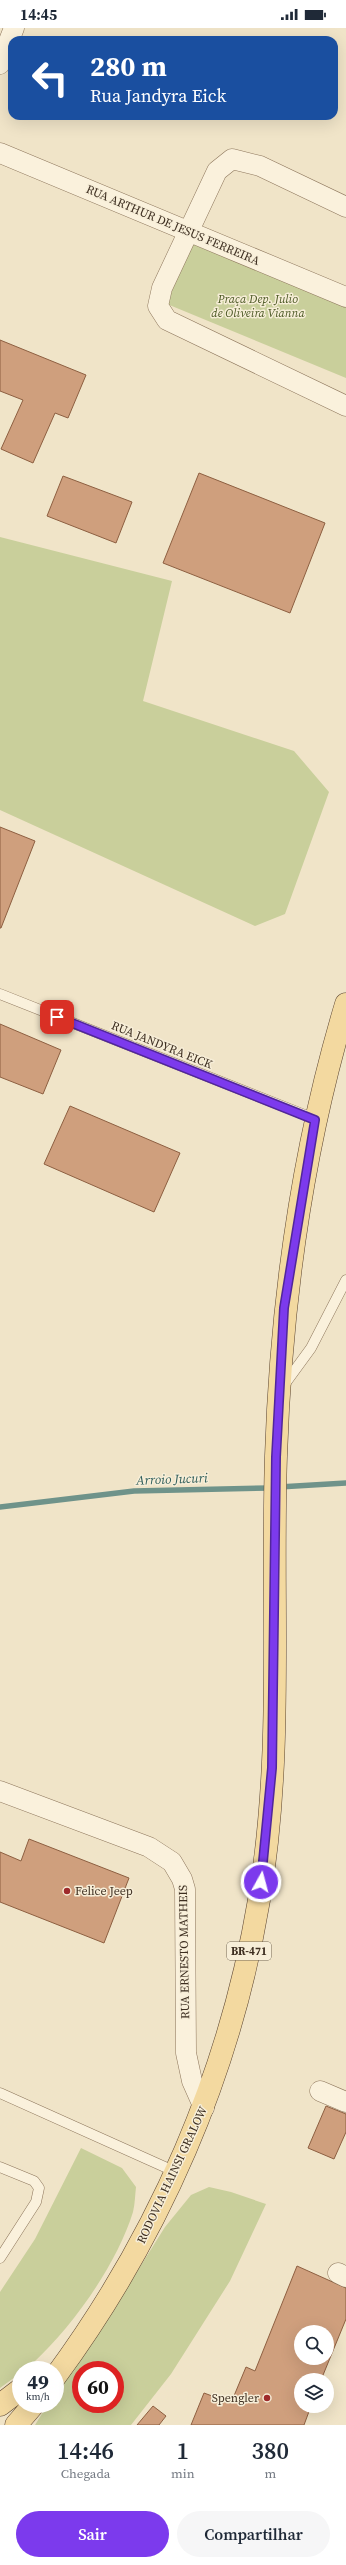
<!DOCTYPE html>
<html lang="pt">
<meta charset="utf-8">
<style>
:root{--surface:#fff;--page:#f6f6f7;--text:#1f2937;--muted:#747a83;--accent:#7c3aed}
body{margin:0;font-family:"Source Serif 4",serif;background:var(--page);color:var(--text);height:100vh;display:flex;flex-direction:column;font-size:15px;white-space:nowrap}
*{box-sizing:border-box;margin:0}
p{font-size:13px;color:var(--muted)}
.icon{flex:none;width:22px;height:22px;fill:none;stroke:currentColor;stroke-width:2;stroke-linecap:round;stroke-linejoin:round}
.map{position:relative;height:2397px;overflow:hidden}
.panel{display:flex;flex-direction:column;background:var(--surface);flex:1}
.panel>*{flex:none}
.guide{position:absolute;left:8px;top:8px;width:330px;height:84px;border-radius:12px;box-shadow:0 4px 16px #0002;background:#1a4fa0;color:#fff;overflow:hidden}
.buttons{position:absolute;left:294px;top:2297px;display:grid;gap:8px}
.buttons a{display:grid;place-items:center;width:40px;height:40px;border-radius:50%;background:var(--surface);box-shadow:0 4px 16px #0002;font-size:20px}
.speed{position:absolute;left:12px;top:2333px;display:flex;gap:8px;font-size:20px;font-weight:700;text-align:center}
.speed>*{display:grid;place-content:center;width:52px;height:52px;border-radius:50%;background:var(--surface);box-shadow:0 4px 16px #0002;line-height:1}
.speed small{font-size:10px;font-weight:400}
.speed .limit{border:6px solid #d22;background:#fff;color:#111}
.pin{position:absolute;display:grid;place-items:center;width:34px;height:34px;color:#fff;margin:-17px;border-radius:8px;box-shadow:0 2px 6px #0006}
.me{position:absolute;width:44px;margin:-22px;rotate:7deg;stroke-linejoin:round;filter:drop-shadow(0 0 3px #0008)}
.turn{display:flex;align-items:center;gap:14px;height:84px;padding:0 16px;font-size:18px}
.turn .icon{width:52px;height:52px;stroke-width:2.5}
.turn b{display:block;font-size:28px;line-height:34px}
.eta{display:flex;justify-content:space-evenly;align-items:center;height:68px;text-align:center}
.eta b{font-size:24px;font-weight:600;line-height:28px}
.cta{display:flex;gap:8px;margin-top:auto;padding:8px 16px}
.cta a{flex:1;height:46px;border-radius:24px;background:var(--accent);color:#fff;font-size:16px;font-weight:600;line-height:46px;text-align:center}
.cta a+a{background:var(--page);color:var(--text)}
.status{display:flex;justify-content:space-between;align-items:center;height:28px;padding:0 20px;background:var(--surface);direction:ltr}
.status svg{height:11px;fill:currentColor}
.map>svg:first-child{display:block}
</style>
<div class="status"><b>14:45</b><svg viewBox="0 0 49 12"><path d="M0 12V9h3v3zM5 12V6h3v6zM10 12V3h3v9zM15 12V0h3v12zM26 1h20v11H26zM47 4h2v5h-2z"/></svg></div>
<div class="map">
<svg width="346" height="2397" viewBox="0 0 346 2397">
<rect width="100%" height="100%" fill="#f0e4c8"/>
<path fill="#c9cf9b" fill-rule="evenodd" d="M190,215l156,64v71l-179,-74z
M0,509l172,44 -29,120 151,50 35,41 -44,122 -30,12 -255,-116z
M81,2120l41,20 14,19c-1,8 -1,17 -3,25 -16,52 -60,114 -100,151 -10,9 -21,16 -33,25v-96l35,-53z
M209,2159l22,5 35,12 -36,77 -59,93 -40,51h-96l13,-21h7v-11l73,-107 37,-59 26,-32zM81,2342h34v34h-34z"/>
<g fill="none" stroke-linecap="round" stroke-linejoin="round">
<path stroke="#6f938a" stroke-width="5.5" d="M279,1459l67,-4
M0,1479l134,-16 136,-3"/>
</g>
<path fill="#cf9f7d" stroke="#8d5f41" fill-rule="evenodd" d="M0,312l86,35 -18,43 -13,-5 -22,50 -32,-14 22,-49 -23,-9z
M199,445l126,50 -35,90 -127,-50z
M63,448l69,26 -16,41 -69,-27z
M0,799l35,14 -34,87h-1z
M0,996l61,26 -18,44 -43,-17z
M70,1078l110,47 -26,59 -110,-48z
M29,1811l100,39 -25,65 -104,-41v-50l21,9z
M326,2078l20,8v18l-12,27 -26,-11z
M297,2238l49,22v31l-25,61h-20v26h10l-7,19h-113l13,-32 27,10 15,-36 9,4zM301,2304h26v26h-26z
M153,2378l13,10 -7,9h-22z"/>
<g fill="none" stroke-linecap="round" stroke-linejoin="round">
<defs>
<path id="service" d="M0,966l315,125
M284,1357l27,-37 35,-68
M0,2065l176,79
M0,2139l34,14 5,7 -3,14 -36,56"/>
<path id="minor" d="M0,36l14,-36
M0,125l346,144
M346,179l-86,-41 -28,-7 -15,12 -55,117 -4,18 9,14 179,86
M0,1763l149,56 23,15 10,17 3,10 1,164 6,28 12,27
M320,2063l26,11
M338,2245l8,4"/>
<path id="primary" d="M55,2349c104,-141 175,-304 204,-477 25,-146 12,-296 17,-444 5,-153 26,-306 70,-452
M0,2377l21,-16
M16,2397l18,-21"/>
</defs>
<use href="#service" stroke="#8d765c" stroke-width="11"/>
<use href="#minor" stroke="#8d765c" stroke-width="21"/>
<use href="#primary" stroke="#5b4430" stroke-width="23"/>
<use href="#service" stroke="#faf1dc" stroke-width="10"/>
<use href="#minor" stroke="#faf1dc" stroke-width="20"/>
<use href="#primary" stroke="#f3d9a0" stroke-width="22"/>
</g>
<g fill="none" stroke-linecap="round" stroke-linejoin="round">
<defs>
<path id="route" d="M57,989l258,103 -31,188 -8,149 -4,311 -11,114"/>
</defs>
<use href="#route" stroke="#51269a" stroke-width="10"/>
<use href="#route" stroke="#7c3aed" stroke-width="7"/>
</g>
<g fill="#9e2a2b" stroke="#f7eed8" stroke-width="1.5">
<circle cx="67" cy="1863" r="4"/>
<circle cx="267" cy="2370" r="4"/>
</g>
<g text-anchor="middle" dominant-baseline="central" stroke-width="3" stroke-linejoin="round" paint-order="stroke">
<rect fill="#f7eed8" stroke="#756857" stroke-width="1" x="227" y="1914" width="44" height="18" rx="3"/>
<g font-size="11" font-weight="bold" fill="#3d2e20">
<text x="249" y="1923">BR-471</text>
</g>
<g font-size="12" fill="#3d2e20" stroke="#f7eed8">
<text transform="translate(173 197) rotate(23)">RUA ARTHUR DE JESUS FERREIRA</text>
<text transform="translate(162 1017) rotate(22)">RUA JANDYRA EICK</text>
<text transform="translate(184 1924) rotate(-91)">RUA ERNESTO MATHEIS</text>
<text transform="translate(172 2147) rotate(-65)">RODOVIA HAINSI GRALOW</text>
</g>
<g font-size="12" font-style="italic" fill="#4d5a26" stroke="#f7eed8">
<text x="258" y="271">Praça Dep. Julio<tspan x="258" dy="14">de Oliveira Vianna</tspan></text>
</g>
<g font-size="12" fill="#3d2e20" stroke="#f7eed8" text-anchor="start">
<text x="75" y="1863">Felice Jeep</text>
<text x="259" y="2370" text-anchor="end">Spengler</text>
</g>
<g font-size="13" font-style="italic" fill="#2f5d5a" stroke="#f7eed8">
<text transform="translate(172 1451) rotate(-2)">Arroio Jucuri</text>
</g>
</g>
</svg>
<div class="buttons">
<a><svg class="icon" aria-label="search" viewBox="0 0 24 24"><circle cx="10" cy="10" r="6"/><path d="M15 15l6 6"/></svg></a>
<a><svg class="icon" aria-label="layers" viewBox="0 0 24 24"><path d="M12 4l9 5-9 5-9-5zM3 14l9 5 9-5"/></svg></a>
</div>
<div class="speed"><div>49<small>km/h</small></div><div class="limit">60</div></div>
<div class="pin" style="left:57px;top:989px;background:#d93025"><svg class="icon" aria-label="arrive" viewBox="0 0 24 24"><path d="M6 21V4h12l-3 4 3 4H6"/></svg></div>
<svg class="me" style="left:261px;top:1854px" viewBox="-20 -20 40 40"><circle r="17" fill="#7c3aed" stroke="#fff" stroke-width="3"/><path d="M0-11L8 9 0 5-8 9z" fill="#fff"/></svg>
<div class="guide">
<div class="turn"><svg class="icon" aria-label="left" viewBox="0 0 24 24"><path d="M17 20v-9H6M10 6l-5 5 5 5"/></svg><div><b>280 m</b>Rua Jandyra Eick</div></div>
</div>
</div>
<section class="panel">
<div class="eta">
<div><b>14:46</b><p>Chegada</p></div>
<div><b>1</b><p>min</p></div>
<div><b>380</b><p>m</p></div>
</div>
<div class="cta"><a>Sair</a><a>Compartilhar</a></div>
</section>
